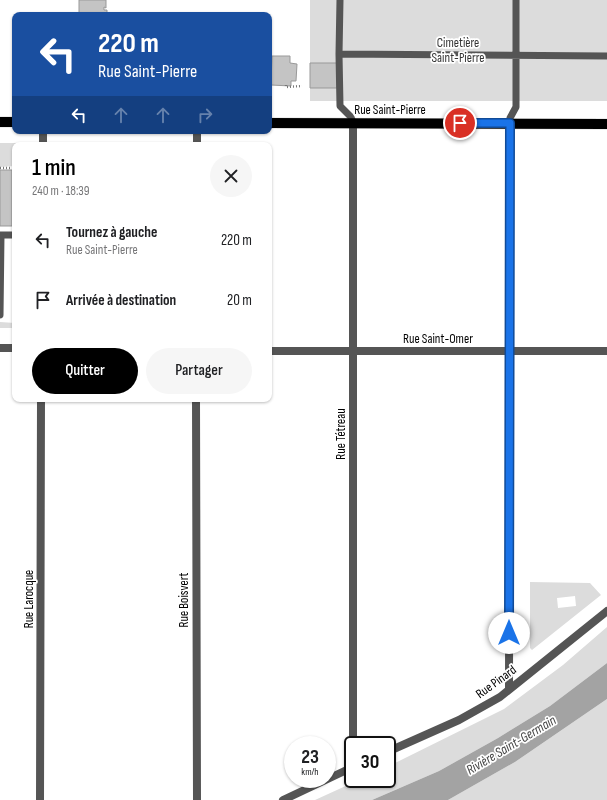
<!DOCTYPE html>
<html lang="fr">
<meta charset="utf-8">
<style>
:root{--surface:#fff;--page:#f6f6f6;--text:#202124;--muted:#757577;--accent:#000}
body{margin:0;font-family:"Sofia Sans Condensed",sans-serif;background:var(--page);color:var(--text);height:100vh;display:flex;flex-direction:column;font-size:15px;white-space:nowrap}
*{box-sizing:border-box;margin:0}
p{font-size:13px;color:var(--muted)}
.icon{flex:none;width:22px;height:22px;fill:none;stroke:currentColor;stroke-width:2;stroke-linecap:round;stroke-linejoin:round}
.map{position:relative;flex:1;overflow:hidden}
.sheet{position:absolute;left:12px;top:142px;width:260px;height:260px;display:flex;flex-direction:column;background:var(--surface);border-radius:8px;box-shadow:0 1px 3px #0004}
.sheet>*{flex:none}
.top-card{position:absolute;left:12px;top:12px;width:260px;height:122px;border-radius:8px;box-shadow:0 1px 3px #0004;background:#1a4fa0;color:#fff;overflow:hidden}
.speed{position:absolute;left:284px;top:736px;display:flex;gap:8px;font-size:20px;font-weight:700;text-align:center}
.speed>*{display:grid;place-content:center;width:52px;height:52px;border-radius:50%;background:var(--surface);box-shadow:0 1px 3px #0004;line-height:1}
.speed small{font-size:10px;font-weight:400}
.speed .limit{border:2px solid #111;border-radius:6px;background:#fff;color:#111}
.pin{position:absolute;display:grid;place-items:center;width:34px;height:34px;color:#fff;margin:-17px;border:2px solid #fff;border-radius:50%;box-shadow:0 1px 4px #0007}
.me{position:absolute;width:44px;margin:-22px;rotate:0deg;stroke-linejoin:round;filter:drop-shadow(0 0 3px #0008)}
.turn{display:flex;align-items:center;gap:14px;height:84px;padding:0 20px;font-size:18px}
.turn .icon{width:52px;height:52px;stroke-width:2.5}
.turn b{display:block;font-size:28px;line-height:34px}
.lanes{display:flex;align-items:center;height:38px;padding:0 20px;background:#0003;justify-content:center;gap:20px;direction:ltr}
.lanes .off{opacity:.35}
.round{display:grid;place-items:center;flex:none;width:42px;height:42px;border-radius:21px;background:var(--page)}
.head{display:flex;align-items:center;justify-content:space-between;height:68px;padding:0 20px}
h1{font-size:24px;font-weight:600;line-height:30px;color:var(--accent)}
.button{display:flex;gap:8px;margin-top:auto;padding:8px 20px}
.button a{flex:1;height:46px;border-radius:24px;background:var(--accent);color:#fff;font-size:16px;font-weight:600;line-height:46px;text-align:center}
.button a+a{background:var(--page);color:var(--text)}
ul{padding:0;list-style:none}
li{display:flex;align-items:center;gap:12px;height:60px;padding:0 20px}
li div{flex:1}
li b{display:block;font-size:15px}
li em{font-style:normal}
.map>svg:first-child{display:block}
</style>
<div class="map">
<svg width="607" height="800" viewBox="0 0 607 800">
<rect width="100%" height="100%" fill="#fff"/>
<path fill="#dcdcdc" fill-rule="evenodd" d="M310,0h297v101h-297z
M0,143h17l5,2h-7v21l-15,1z
M12,169h3v39h-3z
M0,322l15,1v5h-15z
M530,582l60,1 11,12 -69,55 -2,-2zM575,596l1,10 -18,2 -1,-10z
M607,627v36l-57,43 -52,32 -59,33 -67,29h-57l46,-21h26v-12l117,-58 59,-44z
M607,699v101h-159l67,-38z"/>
<path fill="#a3a3a3" d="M607,663v36l-92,63 -67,38h-76l67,-29 59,-33 52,-32z"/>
<path fill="#c4c4c4" stroke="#999" d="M79,0h27v8l-2,-1v3h3v5h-28z
M272,56h18v7l7,1 -1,17h-5v5l-20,-1z
M310,63h27v25h-27z
M0,170h12v56h-12z"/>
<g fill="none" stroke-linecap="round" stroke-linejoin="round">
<defs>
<path id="primary" d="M0,122h15
M269,123l338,1"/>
</defs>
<use href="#primary" stroke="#dbdbdb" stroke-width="11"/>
<path stroke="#777" stroke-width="2.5" stroke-dasharray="1 2" stroke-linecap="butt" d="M286,85v2l16,-1
M0,168h15"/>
<path stroke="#555" stroke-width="7" d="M340,0l-1,54 268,2
M339,54l1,52 11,11 2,6
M510,123v-5l6,-11v-107
M0,315l1,-80h14"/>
<path stroke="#555" stroke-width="8" d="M353,123v622
M43,145v-14
M197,145v-14
M0,348h15
M269,351h338
M196,399l1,401
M509,689l1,-566
M387,752l72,-32 41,-23 107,-86
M40,800l1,-401
M283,800l70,-33"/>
<use href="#primary" stroke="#000" stroke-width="10"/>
</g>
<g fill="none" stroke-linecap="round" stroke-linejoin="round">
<defs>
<path id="route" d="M460,123h50l-1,510"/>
</defs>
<use href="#route" stroke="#114b97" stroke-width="10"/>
<use href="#route" stroke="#1a73e8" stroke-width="7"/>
</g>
<g text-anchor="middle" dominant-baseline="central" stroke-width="3.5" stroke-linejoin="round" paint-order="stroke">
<g font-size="13" fill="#333" stroke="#fff">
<text x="458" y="43">Cimetière<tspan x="458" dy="15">Saint-Pierre</tspan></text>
</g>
<g font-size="13" fill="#000" stroke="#fff">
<text x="390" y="110">Rue Saint-Pierre</text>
<text x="438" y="339">Rue Saint-Omer</text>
<text transform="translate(341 434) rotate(-90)">Rue Tétreau</text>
<text transform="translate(29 599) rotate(-90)">Rue Larocque</text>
<text transform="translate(184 600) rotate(-90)">Rue Boisvert</text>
<text transform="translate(496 682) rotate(-36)">Rue Pinard</text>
</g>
<g font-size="14" font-style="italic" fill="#444" stroke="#fff">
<text transform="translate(511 745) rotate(-31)">Rivière Saint-Germain</text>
</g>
</g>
</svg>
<div class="speed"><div>23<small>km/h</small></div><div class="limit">30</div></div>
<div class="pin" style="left:460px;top:123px;background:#d93025"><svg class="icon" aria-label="arrive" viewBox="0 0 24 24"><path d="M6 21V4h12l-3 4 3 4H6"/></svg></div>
<svg class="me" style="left:509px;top:633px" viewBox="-20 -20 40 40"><circle r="19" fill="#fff"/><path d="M0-13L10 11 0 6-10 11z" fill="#1a73e8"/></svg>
<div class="top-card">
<div class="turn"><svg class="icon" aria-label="left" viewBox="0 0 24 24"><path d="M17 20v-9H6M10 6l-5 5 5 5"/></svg><div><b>220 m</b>Rue Saint-Pierre</div></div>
<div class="lanes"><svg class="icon" aria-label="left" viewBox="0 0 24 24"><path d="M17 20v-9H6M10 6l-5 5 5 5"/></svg><svg class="icon off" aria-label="ahead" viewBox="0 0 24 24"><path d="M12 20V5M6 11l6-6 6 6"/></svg><svg class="icon off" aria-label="ahead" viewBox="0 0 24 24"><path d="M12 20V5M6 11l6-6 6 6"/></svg><svg class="icon off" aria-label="right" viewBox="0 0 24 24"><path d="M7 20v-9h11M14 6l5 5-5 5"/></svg></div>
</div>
<section class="sheet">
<div class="head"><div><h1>1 min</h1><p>240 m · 18:39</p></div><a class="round"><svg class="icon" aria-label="close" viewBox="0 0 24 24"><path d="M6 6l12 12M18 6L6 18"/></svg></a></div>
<ul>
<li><svg class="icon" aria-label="left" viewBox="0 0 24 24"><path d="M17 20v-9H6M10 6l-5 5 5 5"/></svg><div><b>Tournez à gauche</b><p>Rue Saint-Pierre</p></div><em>220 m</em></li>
<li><svg class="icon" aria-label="arrive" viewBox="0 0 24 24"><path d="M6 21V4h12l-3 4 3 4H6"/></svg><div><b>Arrivée à destination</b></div><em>20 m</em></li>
</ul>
<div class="button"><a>Quitter</a><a>Partager</a></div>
</section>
</div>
